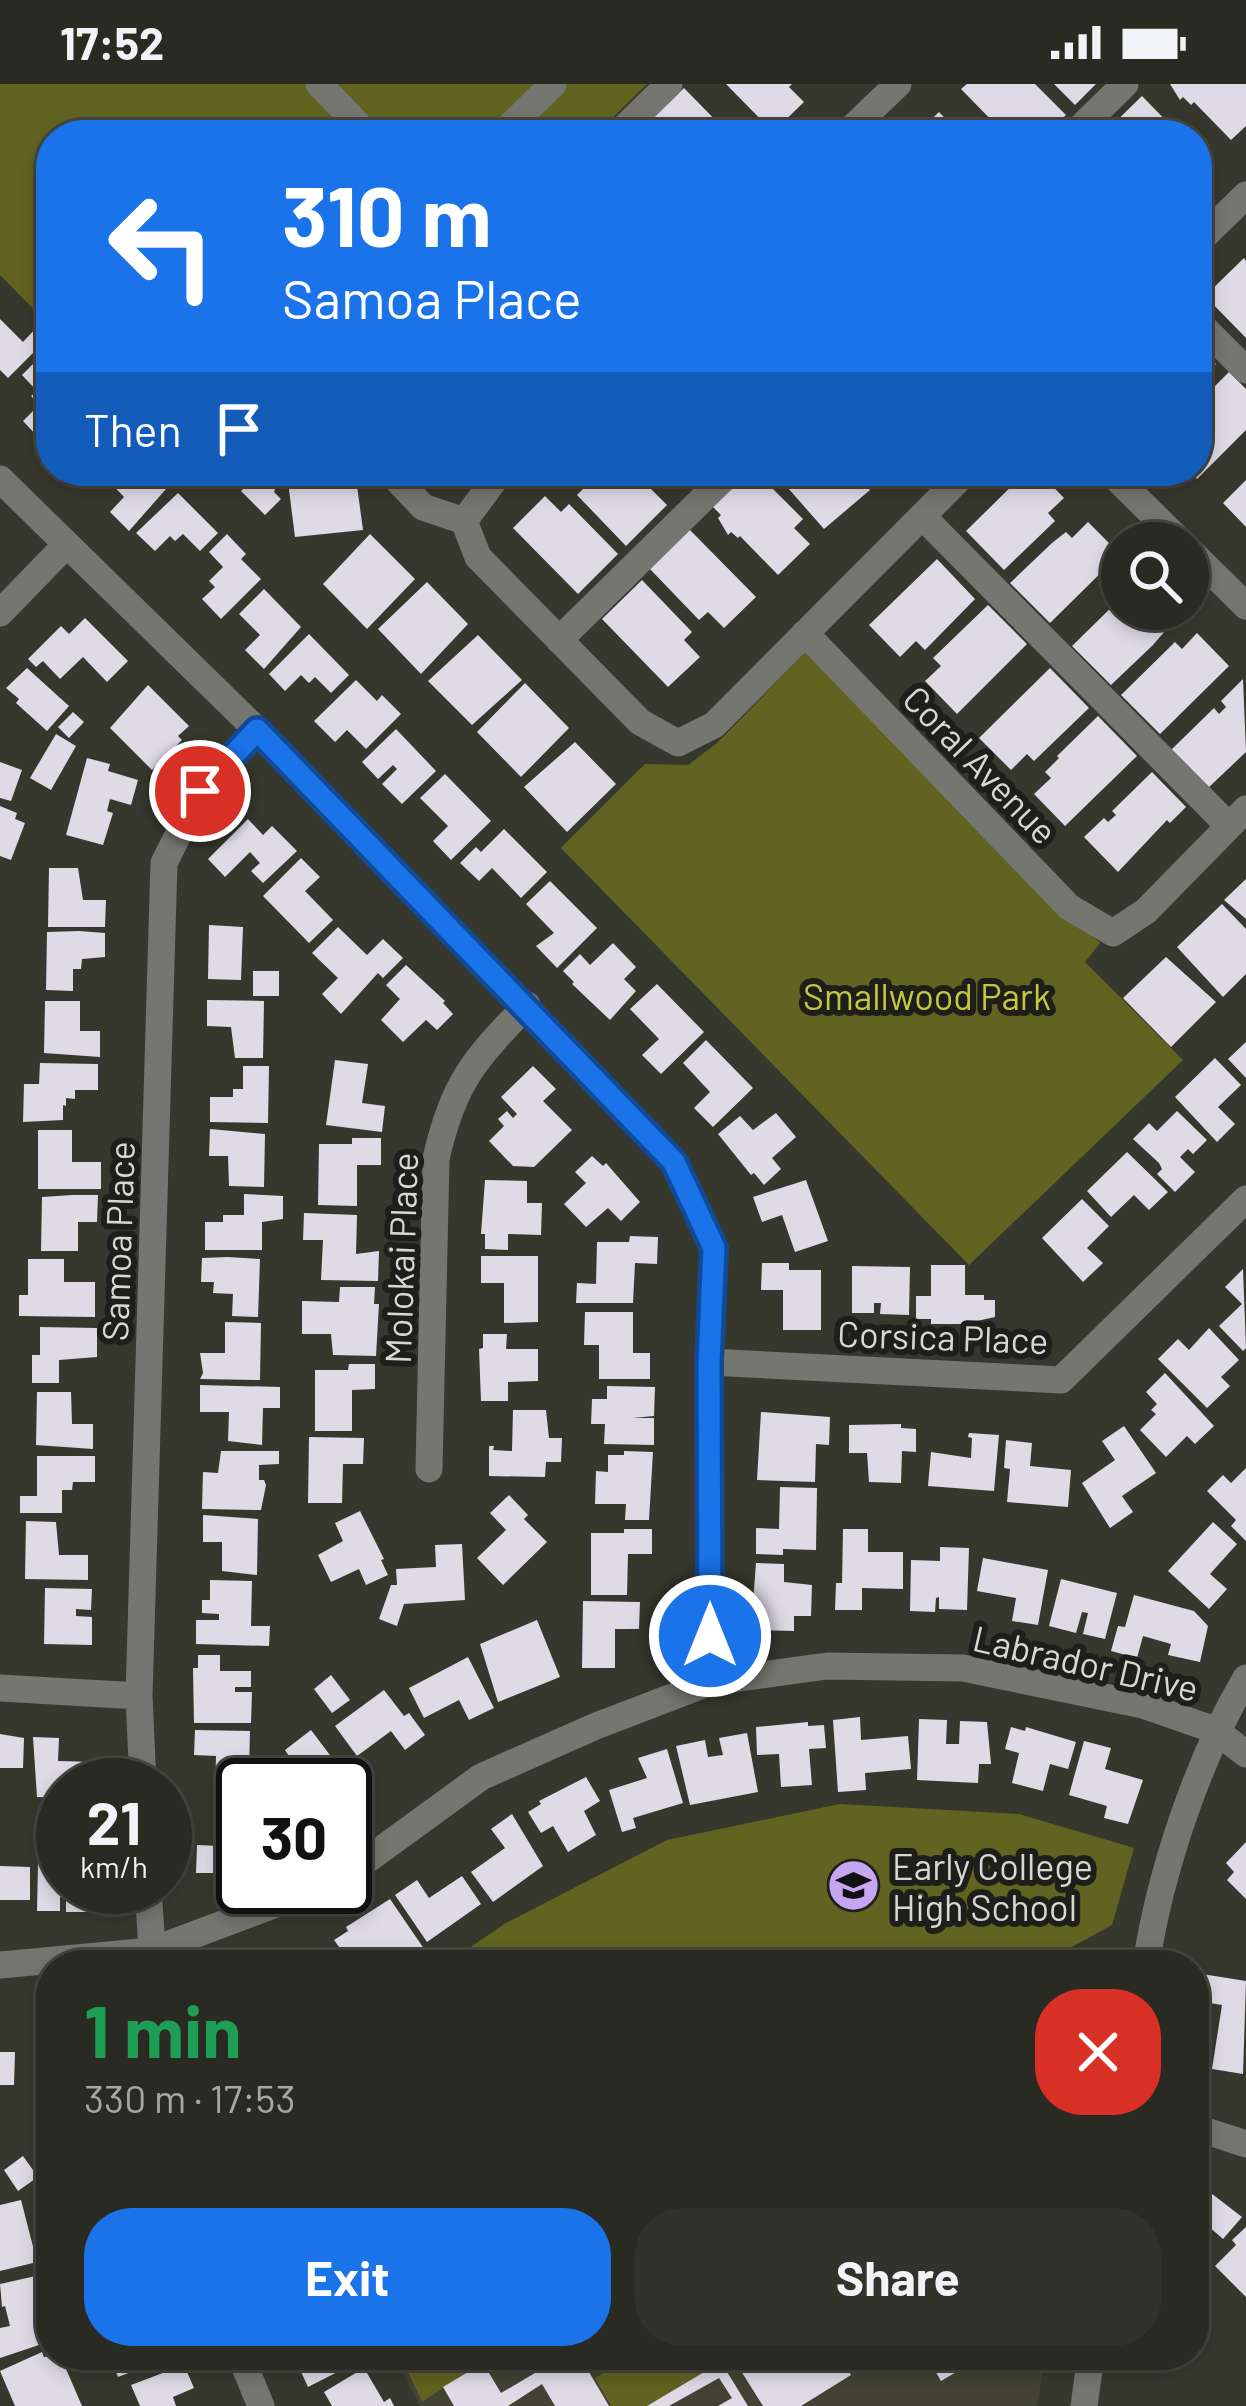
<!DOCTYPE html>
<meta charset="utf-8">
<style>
:root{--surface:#292a22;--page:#31322a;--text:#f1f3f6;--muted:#a5a7a5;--line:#454640;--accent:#1a73e8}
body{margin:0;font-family:Barlow,sans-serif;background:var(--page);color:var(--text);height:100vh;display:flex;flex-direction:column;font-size:45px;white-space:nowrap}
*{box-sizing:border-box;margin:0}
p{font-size:39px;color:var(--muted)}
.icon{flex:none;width:66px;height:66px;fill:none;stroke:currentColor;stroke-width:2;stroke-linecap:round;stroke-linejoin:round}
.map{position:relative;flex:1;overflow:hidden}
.sheet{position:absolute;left:36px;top:1866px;width:1173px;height:420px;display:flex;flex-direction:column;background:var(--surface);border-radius:48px;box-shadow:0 6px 18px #0003,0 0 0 3px var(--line)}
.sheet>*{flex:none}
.hud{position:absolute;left:36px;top:36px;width:1176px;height:366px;border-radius:48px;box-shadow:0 6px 18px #0003,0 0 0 3px var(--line);background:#1a73e8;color:#fff;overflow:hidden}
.fabs{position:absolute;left:1101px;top:438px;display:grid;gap:24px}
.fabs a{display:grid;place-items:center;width:108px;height:108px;border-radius:50%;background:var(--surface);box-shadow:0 6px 18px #0003,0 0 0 3px var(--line);font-size:60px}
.speed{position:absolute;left:36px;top:1674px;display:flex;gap:24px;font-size:60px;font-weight:700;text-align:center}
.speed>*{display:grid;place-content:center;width:156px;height:156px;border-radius:50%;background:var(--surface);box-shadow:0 6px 18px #0003,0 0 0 3px var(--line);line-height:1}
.speed small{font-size:30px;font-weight:400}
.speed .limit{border:6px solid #111;border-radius:18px;background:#fff;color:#111}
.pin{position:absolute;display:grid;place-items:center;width:102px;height:102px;color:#fff;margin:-51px;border:6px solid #fff;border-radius:50%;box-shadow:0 3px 12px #0007}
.me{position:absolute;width:132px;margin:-66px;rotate:0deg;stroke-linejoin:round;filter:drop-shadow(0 0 9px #0008)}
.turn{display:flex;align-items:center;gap:42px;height:252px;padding:0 48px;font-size:54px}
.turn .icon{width:156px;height:156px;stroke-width:2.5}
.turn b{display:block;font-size:84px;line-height:102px}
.then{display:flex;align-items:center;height:114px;padding:0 48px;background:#0003;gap:24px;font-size:45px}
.round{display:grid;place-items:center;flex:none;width:126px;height:126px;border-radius:48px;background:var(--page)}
.summary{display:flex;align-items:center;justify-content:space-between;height:204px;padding:0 48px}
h1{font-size:72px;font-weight:700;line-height:90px;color:#1e9e55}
.action{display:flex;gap:24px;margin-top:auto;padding:24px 48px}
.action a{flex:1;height:138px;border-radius:48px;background:var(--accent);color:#fff;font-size:48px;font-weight:700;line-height:138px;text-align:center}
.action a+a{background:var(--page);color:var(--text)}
.status{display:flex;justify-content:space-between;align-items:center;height:84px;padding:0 60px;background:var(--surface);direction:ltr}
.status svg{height:33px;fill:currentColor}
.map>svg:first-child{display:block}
</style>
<div class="status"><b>17:52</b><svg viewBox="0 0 49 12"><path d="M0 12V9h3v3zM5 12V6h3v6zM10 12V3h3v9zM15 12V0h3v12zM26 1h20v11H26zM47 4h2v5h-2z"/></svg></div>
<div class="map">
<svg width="1246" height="2322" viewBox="0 0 1246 2322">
<rect width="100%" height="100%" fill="#37382d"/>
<path fill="#424334" d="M393,2271h653l-9,51h-617z"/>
<path fill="#616320" d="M0,0h647l-52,51h-544v192l-51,-52z
M808,566l292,293 -15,19 98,98 -214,205 -408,-417 84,-84 43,1 29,-22z
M840,1720l179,10 115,34 -22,77 -73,40h-74l-52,-15 -25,15h-444l62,-42 161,-83z
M400,2271h93l-71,47z
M634,2271h71l7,13 -65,38h-36l-16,-28z"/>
<path fill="#dedae6" d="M726,0h66l-3,3 15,15 -31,30z
M967,0h68l31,31 -20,20h-40l-45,-46z
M1054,0h42l-21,21z
M1170,0h76v42l-15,14 -37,-38 -3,3 -8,-8 -3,3z
M684,4l46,47h-78l-8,-8z
M1142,12l38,39h-78z
M939,28l22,23h-46z
M1244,174l2,3v77l-41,-42z
M0,235l23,23 16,-17 11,11 -42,42 -8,-8z
M1197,260l19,20 -19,18z
M40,273l11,10v59l-12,12 -16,-17 12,-12 -2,-3 4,-4 -6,-6 6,-5 -15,-16z
M1229,288l17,17v41l-49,49 -7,-8h7v-67z
M108,387h40l18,18 -37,42 -19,-19 14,-15 -20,-21z
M261,387h7l10,10 -4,11 7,7 -16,16 -24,-24z
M311,387h44l8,59 -68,7 -8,-63z
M569,387h64l34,34 -41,41 -49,-51 8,-8z
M748,387h7l48,48 -9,9 16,16 -32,31 -38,-39 -2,2 -7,-6 -3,3 -10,-17 3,-3 -9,-9z
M773,387h79l18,19 -46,39z
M1027,387h11l26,27 -16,15 7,8 -51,49 -38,-39z
M1246,396v47l-23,-24z
M178,409l40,40 -18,18 -17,-17 -8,7 -5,-5 -15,15 -19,-18z
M545,412l16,16 8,-8 49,50 -40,40 -65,-66z
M1088,438l32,32 -70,69 -40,-40 42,-40 14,-11 6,6z
M689,445l67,68 -32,31 -16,-16 -9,8 -50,-52z
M227,450l19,20 -5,5 20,20 -40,40 -19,-20 13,-12 -6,-6 14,-14 -14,-15z
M370,450l45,45 -48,50 -44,-45z
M937,475l38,40 -50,51 -9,-9 -16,16 -31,-32z
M642,496l50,52 -8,8 16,17 -32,30 -66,-68z
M427,498l41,42 -47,50 -43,-45z
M264,505l37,38 -37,42 -19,-19 15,-15 -21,-21z
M1122,513v12h54l-17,16 6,6 -12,14 -42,40 -39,-39z
M988,521l39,39 -70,70 -32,-33 16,-15 -8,-8z
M85,534l43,43 -21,21 -24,-25 -23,22 -17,-18 -7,6 -8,-8 33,-33 8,8z
M1197,549l32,33 -69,68 -39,-39 54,-53 7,7z
M309,550l40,41 -18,18 -16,-16 -6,6 -8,-8 -16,16 -16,-17z
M478,551l44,45 -50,45 -44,-44z
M27,584l42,38 -22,25 -31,-28 3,-4 -13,-11z
M1050,584l39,40 -55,53 -7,-7 -16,16 -32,-32z
M1243,595l3,73 -38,36 -37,-38 43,-42 5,6 7,-7 -5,-6z
M356,596l21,21 5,-6 19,19 -35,35 -19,-19 -12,12 -21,-21z
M525,599l44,45 -48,49 -44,-45z
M148,601l41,41 -11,10 4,4 -30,30 -42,-42z
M73,628l11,10 -15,16 -11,-11z
M1098,632l39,40 -72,70 -31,-32 17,-16 -6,-6 14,-14 -2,-2z
M396,645l40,42 -34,33 -20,-20 15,-15 -4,-4 -15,14 -16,-17z
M56,650l20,12 -25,44 -21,-12z
M575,658l41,42 -49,48 -43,-45z
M87,674l23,6 -2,7 30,9 -7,25 -21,-6 -3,12 6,2 -10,32 -37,-10z
M0,678l22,8 -11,31 -11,-3z
M1152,688l34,35 -16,16 -3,-3 -49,52 -34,-35 20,-19 4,4 8,-7 -4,-4z
M445,690l46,47 -40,39 -18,-19 15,-15 -28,-28z
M0,722l17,7 -2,6 10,4 -14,37 -11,-4z
M248,735l15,16 9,-9 25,25 -34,32 -12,-12 9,-8 -10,-11 -25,25 -17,-18z
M504,745l43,43 -26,26 -29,-30 -13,13 -19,-18 16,-16 5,5z
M301,774l19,19 -15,14 28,29 -24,23 -46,-47z
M49,784h29l5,32h23l-1,27h-57z
M1246,795v40l-22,-19z
M550,797l47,47 -40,40 -21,-22 18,-13 -28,-29z
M1222,820l24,25v45l-23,23 -46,-50z
M209,841l34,2 -2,53 -33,-1z
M338,843l29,28 16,-16 20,19 -20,20 -5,-5 -37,41 -19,-20 16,-16 -26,-25z
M79,847l26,2v24l-23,2 -1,10h-8v22l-27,-1 1,-58z
M613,859l23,24 -12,12 12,12 -26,29 -38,-36 2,-2 -11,-11 17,-17 10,11z
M1166,873l50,45 -45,45 -48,-49z
M406,881l39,36 -2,2 10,11 -16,16 -11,-10 -23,22 -22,-22 19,-21 -14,-14z
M253,887h26v25h-26z
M657,900l47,48 -43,42 -19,-19 17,-16 -29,-30z
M207,916l57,1 -1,57h-28l-4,-31 -24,-1z
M45,917h35v30h20v26l-56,-4z
M706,956l47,48 -40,39 -19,-19 16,-16 -27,-29z
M1246,958v36l-18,-19z
M1215,974l26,27 -23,22 17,17 -18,18 -42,-45z
M335,976l33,4 -6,39 23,3 -3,26 -56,-7z
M40,979l58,1v26h-23v9l-9,-1v8l-3,-1v15l-40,2 1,-38h15z
M243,982h26l-1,57 -58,-1v-25h23v-8h10z
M533,982l23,23 -13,12 29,29 -38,37 -21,-1 -24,-25 15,-15 -6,-7 9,-8 6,7 4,-4 -16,-17z
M1177,1027l30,29 -14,14 -5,-5 -8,8 15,15 -20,20 -18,-18 5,-5 -3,-6 -26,-24 16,-16 8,8z
M776,1029l20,24 -24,21 9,11 -17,16 -10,-12 -3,2 -33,-41 22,-18 13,14z
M210,1045l55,5 -1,53 -35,-1 -1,-30h-19z
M38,1046h34v32h29v27h-63z
M352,1054h29v27h-24v41l-39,-1 1,-61h33z
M1127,1068l41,40 -19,18 -15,-15 -23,22 -24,-26z
M592,1072l11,10 3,-3 34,39 -19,19 -13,-13 -22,19 -22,-23 22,-21 -11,-11z
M485,1096l42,1v22h15l-1,32 -33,-1v16l-23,-1v-15h-4z
M806,1096l22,61 -33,11 -13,-37 -20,7 -9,-25z
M244,1110l39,2v23l-21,3v28h-57v-28h18v-7h21z
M72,1111h26l-1,27h-19v29h-37l1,-54z
M1082,1115l27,27 -22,22 16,15 -20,19 -41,-44z
M304,1129l53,2 -1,39 23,-3 -1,30 -57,-1 2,-40h-20z
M630,1152l28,1 -1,27 -22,-1 -2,40h-57l1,-20 19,1 1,-42h32z
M481,1172h57v66l-34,1v-40h-23z
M228,1173l32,2 -2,58 -26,-1 1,-22 -20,-1 1,-11h-13l1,-24z
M28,1175h36v23h31v35l-76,-1v-21h9z
M762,1179h27v7h32v60h-38v-40h-22z
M931,1181h34v30h19v5h11v17l-32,7h-32v-5h-15v-23h15z
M852,1182l58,1 -1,48 -29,-1 1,-11h-7v10h-22z
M1243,1185l3,79 -3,3 -24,-25 23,-22 -17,-17z
M340,1203h35l-1,17h5l-3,52 -43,-1 -2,-21h-29v-33l37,1z
M585,1228h48v41h17v26h-51v-34h-15z
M225,1238l36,1 -1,57 -60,-1 3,-6 -3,-20h25z
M40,1243l57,1v29l-38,3v23h-27v-28h8z
M1209,1244l30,32 -18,17 9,9 -23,22 -49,-49 20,-20 11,11z
M483,1250h24l-1,15h32v32l-30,1v19h-27l-2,-52 4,-1z
M349,1280h26v25l-23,1v41h-37v-61h33z
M1165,1289l49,53 -19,18 -8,-8 -21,21 -26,-27 16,-16 -5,-4 6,-6 -11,-12z
M200,1301l80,2v21h-17l-1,37 -34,-4 1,-29h-29z
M607,1302l48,1 -1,29 -21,2h21v27l-50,-1 1,-20h-14l1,-25h15z
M37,1308h34l1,32h21v25l-57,-4z
M513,1326h33l3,28h13l-1,24h-15l-1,15 -56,-1v-30h5l-1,4 19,1z
M761,1328l69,5 -1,28 -13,-1 -1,38 -58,-2z
M901,1340v4l15,1v23l-14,-1 -1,32 -32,-1 -2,-29h-18v-28z
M1124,1342l32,47 -34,23 11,16 -23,16 -28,-45 33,-23 -13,-19z
M969,1349l30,2 -5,56 -66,-5 3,-34 40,6 1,-20 -4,-1z
M309,1353l55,1 -1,26h-20l-1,39h-34z
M1006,1356l26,3 -2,23 41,4 -3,37 -61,-5 3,-33 -6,-1z
M221,1367h58v13l-20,1v15h5l2,5 -5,25 -59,-1 1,-37 15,1z
M624,1367l29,1 -4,68h-24l1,-16h-31l1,-33 12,1v-17h16z
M37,1372h58v26h-22l-1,8h-10v23h-42v-17h17z
M1246,1384v73l-15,-15 5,-6 -29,-29 16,-16 8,8z
M780,1403l37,1 -1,62 -33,-1v6l-27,-1v-26l23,1z
M509,1411l19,20 -4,4 23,23 -44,43 -26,-27 29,-28 -16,-17z
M360,1427l24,48 -3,1 7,15 -22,10 -7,-16 -28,13 -13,-27 25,-14 -8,-18z
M203,1431l55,4 -1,56 -35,-4v-29h-19z
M26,1437l30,1 3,33h29v25l-63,-1z
M1213,1438l24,22 -27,30 17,15 -18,20 -41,-38z
M624,1445h28v25h-24l-1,41h-36v-62h33z
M843,1445h25v23h35v37l-41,-1v22h-27l1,-27h6z
M462,1460l3,56 -61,4 -7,22 -18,-7 12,-34h6l-1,-16 40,-2 -1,-22z
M940,1463l29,1 -2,62 -28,-1v-12l-3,1 -1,14 -25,-1 1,-51 29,1z
M983,1474l65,12 -10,55 -26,-4 4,-23 -39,-7z
M756,1479l28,1v18l28,3 -1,31h-17v15l-38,-1 1,-15h-5z
M1061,1495l56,14 -12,46 -22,-5 5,-21 -6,-1 -6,21 -27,-7z
M210,1496l42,1 -1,45h19l-1,20 -73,-2v-24h23v-6l-17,-1v-13h8z
M45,1504l47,1 -1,21 -15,-1v7l16,1v28l-48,-1z
M1134,1511l60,16 14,15 -8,36 -32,-7 3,-11 -28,-8 -6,22 -26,-7 7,-25 7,1z
M583,1517l57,1 -1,27h-24v39h-33z
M537,1536l23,57 -62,25 -18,-58z
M198,1571h22v16h31v16h-16v5h17l-1,31h-57l-1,-55h5z
M468,1573l26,51 -25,12 -10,-20 -35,18 -15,-30z
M331,1591l19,25 -18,13 -18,-24z
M384,1606l20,26 5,-3 16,22 -20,15 -14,-19 -34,25 -22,-30z
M860,1633l1,23 47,-4 3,33 -46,4 1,17 -28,2 -5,-72z
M919,1635l28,1 -1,24h13l1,-23 27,1 4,42h-12l-1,19 -61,-3z
M808,1638v4l16,-1 2,23 -17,1 3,36 -31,2 -2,-33 -22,1 -1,-28z
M1011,1643l14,4 1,-4 50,15 -8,27 -18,-5 -7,27 -31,-8 7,-30 -14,-4z
M195,1646l55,1 -1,39h11v14l-17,1v11h-28l1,-40 -22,-1z
M311,1646l31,41 12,-8 15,19 -24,21v-18h-37l-23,-35z
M747,1649l11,59 -68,13 -14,-59 29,-6 3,17 15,-2 -4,-17z
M0,1650l24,4 -1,30h-23z
M33,1653l26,1 -1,23 40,1v23h-35v13l-26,-1z
M1084,1657l27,7 -6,21 38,11 -15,44 -24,-6 3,-12 -38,-11z
M667,1665l16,54 -50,15 3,10 -14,4 -13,-42 38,-12 -9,-20z
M586,1693l14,24 -16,10 12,24 -28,17 -15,-26 -12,7 -13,-21 13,-8 -2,-3z
M221,1722l22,1v59l-19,7h-28l1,-28 23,1z
M512,1730l31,52 -50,36 -22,-30 34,-24 -14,-19z
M1246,1758v57l-19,-19 7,-8 -8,-9z
M38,1779h25v24h32v25h-29v-15h-6v14h-23z
M0,1782l30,1v33h-30z
M462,1792l19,28 -54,38 -32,-47 22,-15 12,18z
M390,1815l41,60 -8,6h-14l-5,-7 -10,7h-23l-11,-16 -13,9 -13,-18 14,-9 -2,-4z
M1202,1890l44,7 -3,93 -31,-5 10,-64 -24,-4z
M51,1928v47h-3l-5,-46z
M0,1968h15l-1,33h-14z
M23,2072l15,21 -20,14 -14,-21z
M1194,2096l48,37 -19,22 -15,-13 -14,16z
M21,2116l16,62 -37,9v-66z
M1246,2143v70l-31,-31 21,-21 -4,-5z
M40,2191l11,47v19l-51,17v-30l10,-2 -5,-20 -3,1 -2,-23z
M42,2268l2,5 16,-2 22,51h-67l-15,-35z
M110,2271h65l2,6 -26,9 -2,-5 -31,12z
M313,2271h43l3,6 -51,26 -11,-24z
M525,2271h54l30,51h-54l-13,-22 -34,22h-54l-11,-19 40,-24 18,30 34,-20z
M767,2271h71l13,20 -50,31h-38l-22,-35z
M926,2271h59l-44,26z
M721,2278l27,44h-30l14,-8 -13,-20 -50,28h-22z
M184,2281l10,23 -21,9 3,9h-36l-9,-21z
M364,2284l20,34 6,-4 4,8h-62l-8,-14z"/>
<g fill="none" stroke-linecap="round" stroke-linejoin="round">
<path stroke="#757670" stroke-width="27" d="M319,0l49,51
M501,51l52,-51
M617,51l52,-51
M845,51l53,-51
M1073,51l52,-51
M1197,159l49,-48
M1197,237l49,49
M389,387l34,36 41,14
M1109,387l73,72
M0,395l257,251 417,432 40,86 -5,114 2,320
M922,432l307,310
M464,437l14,36 162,165 38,21 36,-18 253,-254
M464,437l37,-50
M1188,465l58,57
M0,529l65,-67
M805,549l264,274 44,26 33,-22 100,-102
M559,556l172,-169
M709,1278l352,18 185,-181
M429,1385l7,-310c17,-76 37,-98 91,-154
M0,1604l139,8
M143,1701l-4,-89 25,-833 36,-72 57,-61
M345,1792l136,-99 115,-51 115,-44 116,-16 136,2 180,37 72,25 31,24
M148,1803l5,78
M0,1881l151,-14 170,-64
M1146,1881c14,-93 52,-206 100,-287
M1194,2043l52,17
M240,2271l21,51
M1084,2322l7,-51"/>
</g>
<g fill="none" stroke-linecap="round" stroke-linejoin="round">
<defs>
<path id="route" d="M200,707l57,-61 417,432 40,86 -5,114 1,274"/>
</defs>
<use href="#route" stroke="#114b97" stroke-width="30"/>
<use href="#route" stroke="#1a73e8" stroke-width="21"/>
</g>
<defs>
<symbol id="school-disc" viewBox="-11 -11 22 22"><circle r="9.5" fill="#c5a7f1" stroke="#1e1f1a"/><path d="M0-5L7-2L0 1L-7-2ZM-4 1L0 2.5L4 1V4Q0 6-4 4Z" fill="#111"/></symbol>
</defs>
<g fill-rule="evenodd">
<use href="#school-disc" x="824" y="1772" width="59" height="59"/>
</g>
<g text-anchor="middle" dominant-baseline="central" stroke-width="12" stroke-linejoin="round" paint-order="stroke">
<g font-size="36" fill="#d8d8d2" stroke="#1e1f1a">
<text transform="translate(981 680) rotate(46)">Coral Avenue</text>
<text transform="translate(117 1157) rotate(-88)">Samoa Place</text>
<text transform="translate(400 1174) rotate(-88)">Molokai Place</text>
<text transform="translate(943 1252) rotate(2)">Corsica Place</text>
<text transform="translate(1086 1578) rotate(13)">Labrador Drive</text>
</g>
<g font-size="36" fill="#c5c83e" stroke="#1e1f1a">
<text x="927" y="911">Smallwood Park</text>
</g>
<g font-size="36" fill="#d8d8d2" stroke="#1e1f1a" text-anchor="start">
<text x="892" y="1781">Early College<tspan x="892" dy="41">High School</tspan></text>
</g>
</g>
</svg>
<div class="fabs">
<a><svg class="icon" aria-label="search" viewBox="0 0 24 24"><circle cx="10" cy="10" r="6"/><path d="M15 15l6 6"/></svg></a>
</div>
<div class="speed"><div>21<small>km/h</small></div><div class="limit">30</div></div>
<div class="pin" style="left:200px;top:707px;background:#d93025"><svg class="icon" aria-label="arrive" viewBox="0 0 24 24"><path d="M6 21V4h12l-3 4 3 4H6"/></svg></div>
<svg class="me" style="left:710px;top:1552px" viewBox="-20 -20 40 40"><circle r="17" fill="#1a73e8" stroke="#fff" stroke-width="3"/><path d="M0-11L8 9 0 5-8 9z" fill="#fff"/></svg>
<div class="hud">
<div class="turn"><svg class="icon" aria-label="left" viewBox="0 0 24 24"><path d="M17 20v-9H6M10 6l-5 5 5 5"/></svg><div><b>310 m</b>Samoa Place</div></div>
<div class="then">Then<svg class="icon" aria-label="arrive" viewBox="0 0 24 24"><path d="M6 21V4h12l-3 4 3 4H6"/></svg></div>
</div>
<section class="sheet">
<div class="summary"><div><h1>1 min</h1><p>330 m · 17:53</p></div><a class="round" style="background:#d93025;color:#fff"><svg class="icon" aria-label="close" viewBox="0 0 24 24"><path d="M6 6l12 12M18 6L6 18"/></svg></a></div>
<div class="action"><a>Exit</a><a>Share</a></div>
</section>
</div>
